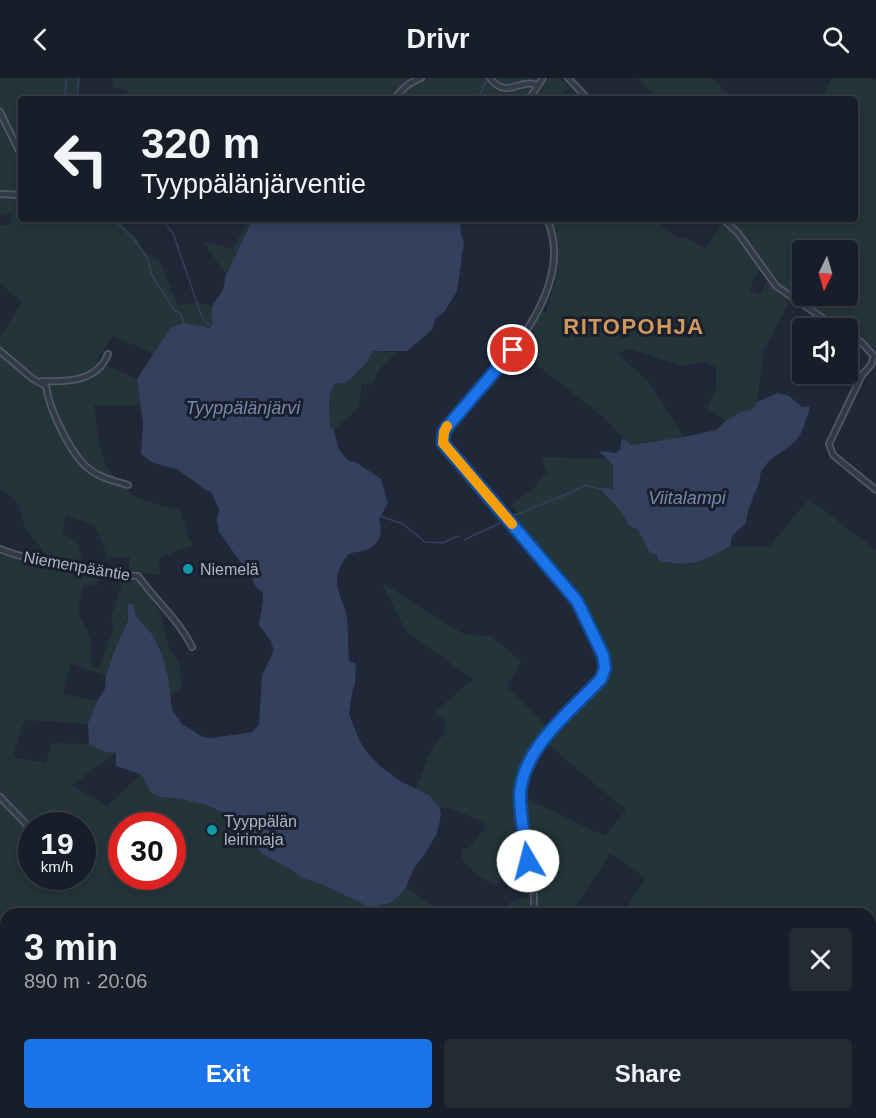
<!DOCTYPE html>
<meta charset="utf-8">
<style>
:root{--surface:#181e29;--page:#252b35;--text:#f1f3f6;--muted:#9fa2a8;--line:#363c46;--accent:#1a73e8}
body{margin:0;font-family:Helvetica,sans-serif;background:var(--page);color:var(--text);height:100vh;display:flex;flex-direction:column;font-size:22px;white-space:nowrap}
*{box-sizing:border-box;margin:0}
p{font-size:20px;color:var(--muted)}
.icon{flex:none;width:33px;height:33px;fill:none;stroke:currentColor;stroke-width:2;stroke-linecap:round;stroke-linejoin:round}
.map{position:relative;flex:1;overflow:hidden}
.panel{position:absolute;left:0px;top:830px;width:876px;height:212px;display:flex;flex-direction:column;background:var(--surface);border-radius:18px 18px 0 0;box-shadow:0 3px 9px #0003,0 0 0 2px var(--line)}
.panel>*{flex:none}
.hud{position:absolute;left:18px;top:18px;width:840px;height:126px;border-radius:6px;box-shadow:0 3px 9px #0003,0 0 0 2px var(--line);background:#181e29;color:var(--text);overflow:hidden}
.needle{width:39px;rotate:185deg}
.tools{position:absolute;left:792px;top:162px;display:grid;gap:12px}
.tools a{display:grid;place-items:center;width:66px;height:66px;border-radius:6px;background:var(--surface);box-shadow:0 3px 9px #0003,0 0 0 2px var(--line);font-size:30px}
.speed{position:absolute;left:18px;top:734px;display:flex;gap:12px;font-size:30px;font-weight:700;text-align:center}
.speed>*{display:grid;place-content:center;width:78px;height:78px;border-radius:50%;background:var(--surface);box-shadow:0 3px 9px #0003,0 0 0 2px var(--line);line-height:1}
.speed small{font-size:15px;font-weight:400}
.speed .limit{border:9px solid #d22;background:#fff;color:#111}
.pin{position:absolute;display:grid;place-items:center;width:51px;height:51px;color:#fff;margin:-26px;border:3px solid #fff;border-radius:50%;box-shadow:0 2px 6px #0007}
.me{position:absolute;width:66px;margin:-33px;rotate:352deg;stroke-linejoin:round;filter:drop-shadow(0 0 4px #0008)}
.turn{display:flex;align-items:center;gap:21px;height:126px;padding:0 24px;font-size:27px}
.turn .icon{width:78px;height:78px;stroke-width:2.5}
.turn b{display:block;font-size:42px;line-height:51px}
.round{display:grid;place-items:center;flex:none;width:63px;height:63px;border-radius:6px;background:var(--page)}
.summary{display:flex;align-items:center;justify-content:space-between;height:102px;padding:0 24px}
h1{font-size:36px;font-weight:700;line-height:45px}
.action{display:flex;gap:12px;margin-top:auto;padding:12px 24px}
.action a{flex:1;height:69px;border-radius:6px;background:var(--accent);color:#fff;font-size:24px;font-weight:700;line-height:69px;text-align:center}
.action a+a{background:var(--page);color:var(--text)}
header{display:flex;justify-content:space-between;align-items:center;height:78px;padding:0 24px;background:var(--surface);font-size:27px;font-weight:700}
.map>svg:first-child{display:block}
</style>
<header><svg class="icon" aria-label="back" viewBox="0 0 24 24"><path d="M15 5l-7 7 7 7"/></svg>Drivr<svg class="icon" aria-label="search" viewBox="0 0 24 24"><circle cx="10" cy="10" r="6"/><path d="M15 15l6 6"/></svg></header>
<div class="map">
<svg width="876" height="1040" viewBox="0 0 876 1040">
<rect width="100%" height="100%" fill="#202837"/>
<path fill="#233539" fill-rule="evenodd" d="M0,0h81l-4,21h-56v120l6,5 15,-5h74c6,6 13,11 19,18 8,9 10,21 24,23l19,46 16,-4 18,4 1,19 -3,3 -29,-3 -10,2 -16,27 -43,-18 -16,25 41,18 3,26h-46l5,39 7,22 10,13 21,19 43,13 12,34 -33,13 1,17 -23,-2v4l24,37 8,34 11,16 1,23 -11,10 -2,-20 -6,-22 -9,-20 -17,-18 -3,-13 -27,72 -36,-12 -7,30 34,7 -9,23 -64,-4 -11,37 33,6 6,-20 37,1 13,7 14,2 -44,32 35,21 34,-32 10,19 8,4 23,2 24,6 27,12 7,11 10,9 11,16 29,16 12,9 22,7 45,22 30,-11 7,-9 35,26 -435,1v41l-6,-1v-404l7,4 36,8 3,-7 -21,-28 -7,-24 -18,-14v-152l22,-35 -22,-19v-58h11l1,-12 -12,2zM66,437l29,11 13,31h22l-2,16 -22,-2 -23,-7 -6,-24 -15,-6zM100,500l22,5 -11,35 2,10 -14,41 -7,-2 -2,-30 -12,-26 5,-27 13,3zM32,747h50v51h-50zM122,747h50v51h-50z
M113,0h427l-3,4 5,3 7,-7h10l11,10 -12,11h-429l-3,-9 -13,-3z
M637,0h75l20,21h-74z
M832,0h39l5,3v267l-28,-15v-5h-7l-23,-14 -40,-31 -48,-64h125v-120h-27l-4,-6zM802,172h46v46h-46z
M233,141l19,2 -26,54 -23,-34 30,8 13,-25z
M552,141h101l25,20 6,-2 21,11 18,-26 6,5 30,41 -10,23 11,4 8,-15 22,21 -26,48 -7,53 -4,7 -13,3 -14,9 -19,-13 9,-18v-23l-14,-5 -21,4 -53,-18 -10,6 32,30 34,53 -54,8 -33,-33 -80,-63 19,-26 4,-10 6,-1 10,-32 -3,-2c6,-22 8,-38 -1,-59z
M373,273l24,1 -18,18 -7,15 -10,-1 -3,23 -25,23 -4,-3 -1,-24 2,-11 4,-9 32,-21z
M541,379l64,2 8,6 1,16 -4,20 14,14 4,10 10,5 19,24 1,6 10,3 23,1 39,-18 39,1 40,-48 67,51v568h-371l-3,-5h368v-199l-143,-1 -12,-9 -5,9h-87l23,-35 -36,-25 -38,60h-68l-1,-2 6,-8 20,-7 -3,-33 -30,22 -16,-8 -18,-17v-11l7,-1 16,-19 -2,-8 -38,-14 -5,1 -11,-13 -13,-6 14,-37 14,-18 1,-14 -12,-6 40,-35 -67,-47 -24,-49 83,52 26,1 30,25 -14,25 40,42 12,-13 46,-33 3,-11 -3,-17 -32,-65 -64,-73 8,-4 -5,-8 21,-15 14,-17zM539,659l87,73 -21,26 -72,-34 -16,-13 8,-27z
M92,1035h350l-2,5h-228l-3,-3 -8,1 -3,2h-104z"/>
<path fill="#33415e" d="M253,141h207l1,16 3,7 -7,49 -12,20 -10,8 -3,11 -25,21h-34l-6,11 -21,21h-11l-4,9 -2,11 1,24 4,3 4,18 9,12 10,3 24,16 7,24 -9,16c5,15 0,27 -16,32 -5,1 -10,1 -14,3 -4,3 -8,11 -10,16 -7,18 6,31 8,49 2,13 0,28 2,42l7,3 -1,20 -3,9 -3,21 10,26 10,15 11,11 20,15 29,14 11,13 1,7 -4,18 -9,16 -14,19 -8,19 -7,9 -9,7 -21,4 -45,-22 -22,-7 -12,-9 -29,-16 -11,-16 -10,-9 -7,-11 -27,-12 -24,-6 -23,-2 -8,-4 -10,-19 -25,-8v-13l-14,-2 -13,-7 -1,-20 9,-23 8,-12 1,-13 10,-29 12,-27v-16h5l3,13 17,18 9,20 6,22 4,33 10,14 21,13 8,1 36,-5 5,-1 7,-7 3,-49 12,-26 -4,-10 -11,-15c1,-11 5,-21 4,-32l-8,-7 -3,-8 -33,-46 -2,-12 2,-11 -8,-17 -5,-2 -29,-21 -24,-6 -12,-9 2,-31 -6,-44 34,-52 13,-4 26,5 2,-3v-19l11,-16 3,-15z
M778,315l11,3 13,11 7,-1c1,6 -1,7 -3,13 -7,32 -30,29 -44,51 -3,4 -1,9 -3,13 -5,13 -12,26 -13,40l-14,13 -2,10c-24,15 -43,23 -72,14l-1,-6 -7,-1 -12,-23 -10,-5 -4,-10 -24,-26 5,-2 8,3v-25l-14,-14 17,2 4,-4 2,-11 9,7 53,-8 32,-7 10,-9 14,-9 13,-3 4,-7z"/>
<g fill="none" stroke-linecap="round" stroke-linejoin="round">
<path stroke="#33415e" stroke-width="1.5" d="M79,0l-2,21 3,-2 3,2
M478,20l9,-18
M65,21l1,-21
M113,141l21,20 14,21 4,15 22,35 6,3 4,10
M161,141l12,14 27,79 4,8 7,6
M380,438l23,8 22,18 18,1 14,-7 2,1
M513,438l61,-25 11,-6 15,4
M464,462l40,-19"/>
<defs>
<path id="street" d="M490,0c17,22 29,0 47,7
M568,0l20,21
M394,21c11,-12 12,-15 27,-21
M529,21l14,-21
M0,34l21,43
M0,116l21,1
M723,141l15,14 38,53 61,42
M848,257l13,7 13,14 -3,9 -9,10 -33,69 4,11 43,35
M0,273l33,28 13,7c3,23 25,69 43,83 11,9 26,12 39,16
M42,303c25,1 55,1 66,-27
M0,471c23,10 49,12 73,16 22,5 42,11 65,11 17,24 41,44 54,71
M0,719l32,33
M533,836c4,-19 -5,-50 -7,-69 -3,-20 -8,-40 -5,-60 6,-40 53,-77 80,-106l4,-11v-6l-28,-61 -130,-152 -5,-11 6,-12c43,-50 132,-134 99,-207
M0,896l6,7
M28,1040l1,-5
M484,1040l3,-5"/>
</defs>
<use href="#street" stroke="#515765" stroke-width="8"/>
<use href="#street" stroke="#333a47" stroke-width="4.5"/>
</g>
<g fill="none" stroke-linecap="round" stroke-linejoin="round">
<defs>
<path id="route" d="M513,272l-65,76 -4,6 -1,11 134,158 26,54 2,13 -4,11c-30,32 -80,70 -81,117 0,21 5,43 8,65"/>
</defs>
<use href="#route" stroke="#114b97" stroke-width="15"/>
<use href="#route" stroke="#1a73e8" stroke-width="10"/>
<path stroke="#f59e0b" stroke-width="10" d="M447,348l-3,6 -1,11 69,81"/>
</g>
<g fill="#0f9aa8" stroke="#191f2c" stroke-width="2">
<circle cx="188" cy="491" r="6"/>
<circle cx="212" cy="752" r="6"/>
</g>
<g text-anchor="middle" dominant-baseline="central" stroke-width="6" stroke-linejoin="round" paint-order="stroke">
<g font-size="16" fill="#adb4c4" stroke="#191f2c">
<text transform="translate(77 488) rotate(10)">Niemenpääntie</text>
</g>
<g font-size="16" fill="#adb4c4" stroke="#191f2c" text-anchor="start">
<text x="200" y="491">Niemelä</text>
<text x="224" y="743">Tyyppälän<tspan x="224" dy="18">leirimaja</tspan></text>
</g>
<g font-size="18" font-style="italic" fill="#7588ac" stroke="#191f2c">
<text x="243" y="330">Tyyppälänjärvi</text>
<text x="687" y="420">Viitalampi</text>
</g>
<g font-size="22" font-weight="bold" letter-spacing="1.5" fill="#d2985b" stroke="#191f2c">
<text x="634" y="248">RITOPOHJA</text>
</g>
</g>
</svg>
<div class="tools">
<a><svg class="needle" viewBox="-14 -14 28 28"><path d="M0-13l5 13h-10z" fill="#e53935"/><path d="M0 13l5-13h-10z" fill="#9fa2a8"/></svg></a>
<a><svg class="icon" aria-label="sound" viewBox="0 0 24 24"><path d="M4 9h4l5-4v14l-5-4H4zM17 9q2 3 0 6"/></svg></a>
</div>
<div class="speed"><div>19<small>km/h</small></div><div class="limit">30</div></div>
<div class="pin" style="left:513px;top:272px;background:#d93025"><svg class="icon" aria-label="arrive" viewBox="0 0 24 24"><path d="M6 21V4h12l-3 4 3 4H6"/></svg></div>
<svg class="me" style="left:528px;top:783px" viewBox="-20 -20 40 40"><circle r="19" fill="#fff"/><path d="M0-13L10 11 0 6-10 11z" fill="#1a73e8"/></svg>
<div class="hud">
<div class="turn"><svg class="icon" aria-label="left" viewBox="0 0 24 24"><path d="M17 20v-9H6M10 6l-5 5 5 5"/></svg><div><b>320 m</b>Tyyppälänjärventie</div></div>
</div>
<section class="panel">
<div class="summary"><div><h1>3 min</h1><p>890 m · 20:06</p></div><a class="round"><svg class="icon" aria-label="close" viewBox="0 0 24 24"><path d="M6 6l12 12M18 6L6 18"/></svg></a></div>
<div class="action"><a>Exit</a><a>Share</a></div>
</section>
</div>
